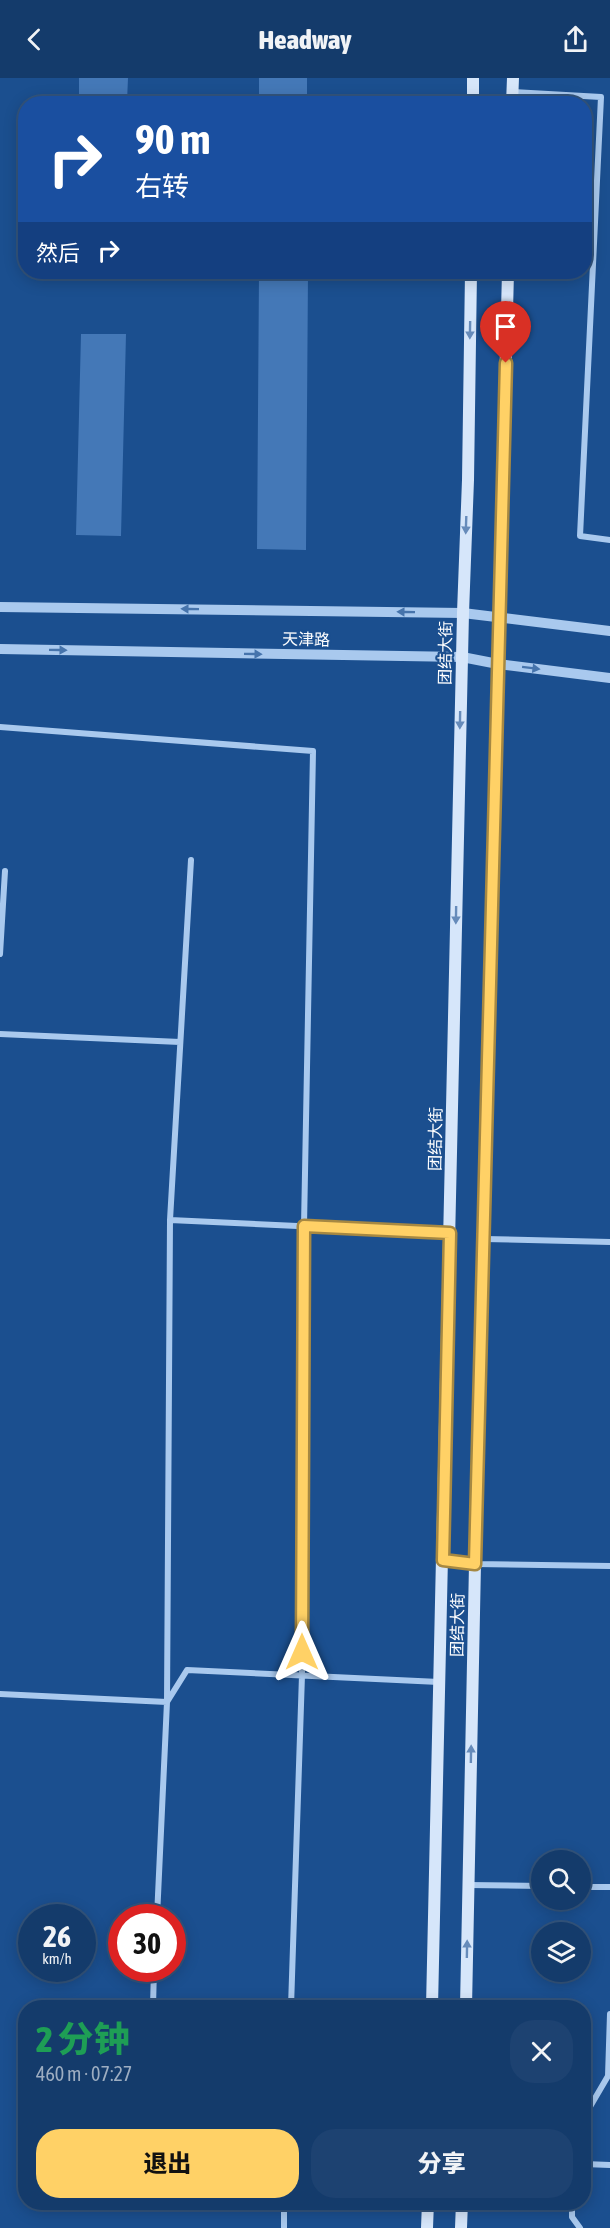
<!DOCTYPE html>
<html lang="zh">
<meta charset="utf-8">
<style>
:root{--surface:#143b6b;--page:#1d4271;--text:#f1f3f6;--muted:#9dadc1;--line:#33557e;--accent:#ffd166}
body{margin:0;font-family:"Asap Condensed","Noto Sans SC",sans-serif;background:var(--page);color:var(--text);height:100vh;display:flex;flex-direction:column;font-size:22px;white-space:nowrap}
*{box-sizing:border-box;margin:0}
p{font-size:20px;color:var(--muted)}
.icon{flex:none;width:33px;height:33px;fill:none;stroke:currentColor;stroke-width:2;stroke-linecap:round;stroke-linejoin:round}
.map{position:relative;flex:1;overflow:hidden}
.details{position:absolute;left:18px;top:1922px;width:573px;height:210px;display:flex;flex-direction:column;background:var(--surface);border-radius:24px;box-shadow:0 3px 15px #0003,0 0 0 2px var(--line)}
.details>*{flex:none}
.banner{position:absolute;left:18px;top:18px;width:574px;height:183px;border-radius:24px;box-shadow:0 3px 15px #0003,0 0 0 2px var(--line);background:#1a4fa0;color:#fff;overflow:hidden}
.buttons{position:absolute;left:531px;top:1772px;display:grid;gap:12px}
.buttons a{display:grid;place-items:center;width:60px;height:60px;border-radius:50%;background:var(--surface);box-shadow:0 3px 15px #0003,0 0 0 2px var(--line);font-size:30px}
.speed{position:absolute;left:18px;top:1826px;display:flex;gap:12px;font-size:30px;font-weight:700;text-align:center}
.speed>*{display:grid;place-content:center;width:78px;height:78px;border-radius:50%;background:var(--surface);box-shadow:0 3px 15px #0003,0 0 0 2px var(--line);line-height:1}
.speed small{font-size:15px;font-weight:400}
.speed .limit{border:9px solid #d22;background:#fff;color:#111}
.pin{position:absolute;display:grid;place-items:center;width:51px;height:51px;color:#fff;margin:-62px -26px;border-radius:50% 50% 50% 0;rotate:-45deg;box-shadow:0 0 6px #0007}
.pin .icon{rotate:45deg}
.me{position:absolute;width:66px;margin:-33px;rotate:0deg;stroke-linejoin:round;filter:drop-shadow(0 0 4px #0008)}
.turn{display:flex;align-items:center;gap:21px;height:126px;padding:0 18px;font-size:27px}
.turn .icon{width:78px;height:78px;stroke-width:2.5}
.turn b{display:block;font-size:42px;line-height:51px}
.then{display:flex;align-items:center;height:57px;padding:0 18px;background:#0003;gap:12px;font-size:22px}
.round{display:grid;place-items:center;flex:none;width:63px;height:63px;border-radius:24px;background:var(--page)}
.overview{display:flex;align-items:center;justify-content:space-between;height:102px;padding:0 18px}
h1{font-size:36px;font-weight:800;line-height:45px;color:#1e9e55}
.primary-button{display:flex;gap:12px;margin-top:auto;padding:12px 18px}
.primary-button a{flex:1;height:69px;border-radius:24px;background:var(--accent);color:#111;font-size:24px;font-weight:800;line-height:69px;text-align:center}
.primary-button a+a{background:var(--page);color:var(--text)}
header{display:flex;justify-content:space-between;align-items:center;height:78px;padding:0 18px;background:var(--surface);font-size:27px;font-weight:800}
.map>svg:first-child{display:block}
</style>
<header><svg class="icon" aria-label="back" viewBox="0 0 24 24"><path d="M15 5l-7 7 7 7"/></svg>Headway<svg class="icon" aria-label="share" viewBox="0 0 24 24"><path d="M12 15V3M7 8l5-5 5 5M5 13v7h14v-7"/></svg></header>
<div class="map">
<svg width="610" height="2150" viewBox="0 0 610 2150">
<rect width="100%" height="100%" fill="#1b4f8f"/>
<path fill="#4478b7" d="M79,0h49l-1,24 -48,-2z
M259,0h48v26h-48z
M259,194h49l-2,278 -49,-1z
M81,256h45l-5,202 -45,-1z"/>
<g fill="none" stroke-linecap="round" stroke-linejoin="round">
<path stroke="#a9c9ee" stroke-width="6" d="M513,14l88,5 -21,439 30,4
M0,649l313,24 -9,475 -2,449 -11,332
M0,876l5,-83
M0,956l180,8
M170,1142l21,-360
M484,1161l126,3
M443,1482l32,4 135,2
M0,1616l167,8 20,-32 252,12
M468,1807l74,1
M580,1809h30
M157,1839l10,-215 3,-482 279,13
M153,1929l1,-39
M584,2039l24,-41 2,-62
M584,2086l26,1
M572,2124v15l8,11
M284,2150v-26"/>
<path stroke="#a9c9ee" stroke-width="10" d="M0,529l463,6 147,18
M0,571l462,8 36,7 112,14"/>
<path stroke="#d6e6fa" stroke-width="12" d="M473,26v-26
M512,26l1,-26
M432,1929l31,-1394 5,-133 3,-208
M466,1929l9,-443 33,-1292
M427,2150l1,-26
M461,2150l1,-26"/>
</g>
<defs><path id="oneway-solid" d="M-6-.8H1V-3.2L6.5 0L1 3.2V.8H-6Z" transform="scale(1.5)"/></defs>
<g fill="#668bba">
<use href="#oneway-solid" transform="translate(470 252) rotate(91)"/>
<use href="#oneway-solid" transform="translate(466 447) rotate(92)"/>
<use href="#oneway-solid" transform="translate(460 642) rotate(91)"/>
<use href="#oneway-solid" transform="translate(456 837) rotate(91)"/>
<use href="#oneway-solid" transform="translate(471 1676) rotate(-89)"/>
<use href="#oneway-solid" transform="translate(467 1871) rotate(-89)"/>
</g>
<g fill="#4674ac">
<use href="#oneway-solid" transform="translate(190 531) rotate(-179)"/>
<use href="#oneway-solid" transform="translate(406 534) rotate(-179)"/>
<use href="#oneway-solid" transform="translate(58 572) rotate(1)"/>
<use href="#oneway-solid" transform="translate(253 576) rotate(1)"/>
<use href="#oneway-solid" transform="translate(531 590) rotate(7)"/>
</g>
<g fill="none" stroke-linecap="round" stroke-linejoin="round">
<defs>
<path id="route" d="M302,1574l2,-426 146,7 -7,327 32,4 31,-1201"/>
</defs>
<use href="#route" stroke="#a68842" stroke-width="15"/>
<use href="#route" stroke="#ffd166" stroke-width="10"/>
</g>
<g text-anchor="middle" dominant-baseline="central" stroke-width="4.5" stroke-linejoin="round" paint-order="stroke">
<g font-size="16" fill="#fff" stroke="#1b4f8f">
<text transform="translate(306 561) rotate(1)">天津路</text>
<text transform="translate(445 575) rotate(-89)">团结大街</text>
<text transform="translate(435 1061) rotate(-89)">团结大街</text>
<text transform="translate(457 1547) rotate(-89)">团结大街</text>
</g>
</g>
</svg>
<div class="buttons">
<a><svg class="icon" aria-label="search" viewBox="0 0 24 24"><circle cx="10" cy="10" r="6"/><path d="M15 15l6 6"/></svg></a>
<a><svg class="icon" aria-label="layers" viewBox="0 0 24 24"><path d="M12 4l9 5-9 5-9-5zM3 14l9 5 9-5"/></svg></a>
</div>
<div class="speed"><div>26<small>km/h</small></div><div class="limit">30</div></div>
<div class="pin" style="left:506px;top:285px;background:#d93025"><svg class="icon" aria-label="arrive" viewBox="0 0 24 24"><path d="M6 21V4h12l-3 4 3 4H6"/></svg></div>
<svg class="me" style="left:302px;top:1574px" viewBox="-20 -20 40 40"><path d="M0-17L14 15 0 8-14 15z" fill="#ffd166" stroke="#fff" stroke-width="4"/></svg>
<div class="banner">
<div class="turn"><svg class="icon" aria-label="right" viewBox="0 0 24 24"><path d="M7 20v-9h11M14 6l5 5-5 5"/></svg><div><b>90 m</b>右转</div></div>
<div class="then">然后<svg class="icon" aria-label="right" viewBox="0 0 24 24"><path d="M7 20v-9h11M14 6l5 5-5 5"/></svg></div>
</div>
<section class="details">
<div class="overview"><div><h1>2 分钟</h1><p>460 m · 07:27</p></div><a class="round"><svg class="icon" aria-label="close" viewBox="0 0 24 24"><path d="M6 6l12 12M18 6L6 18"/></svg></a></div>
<div class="primary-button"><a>退出</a><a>分享</a></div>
</section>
</div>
